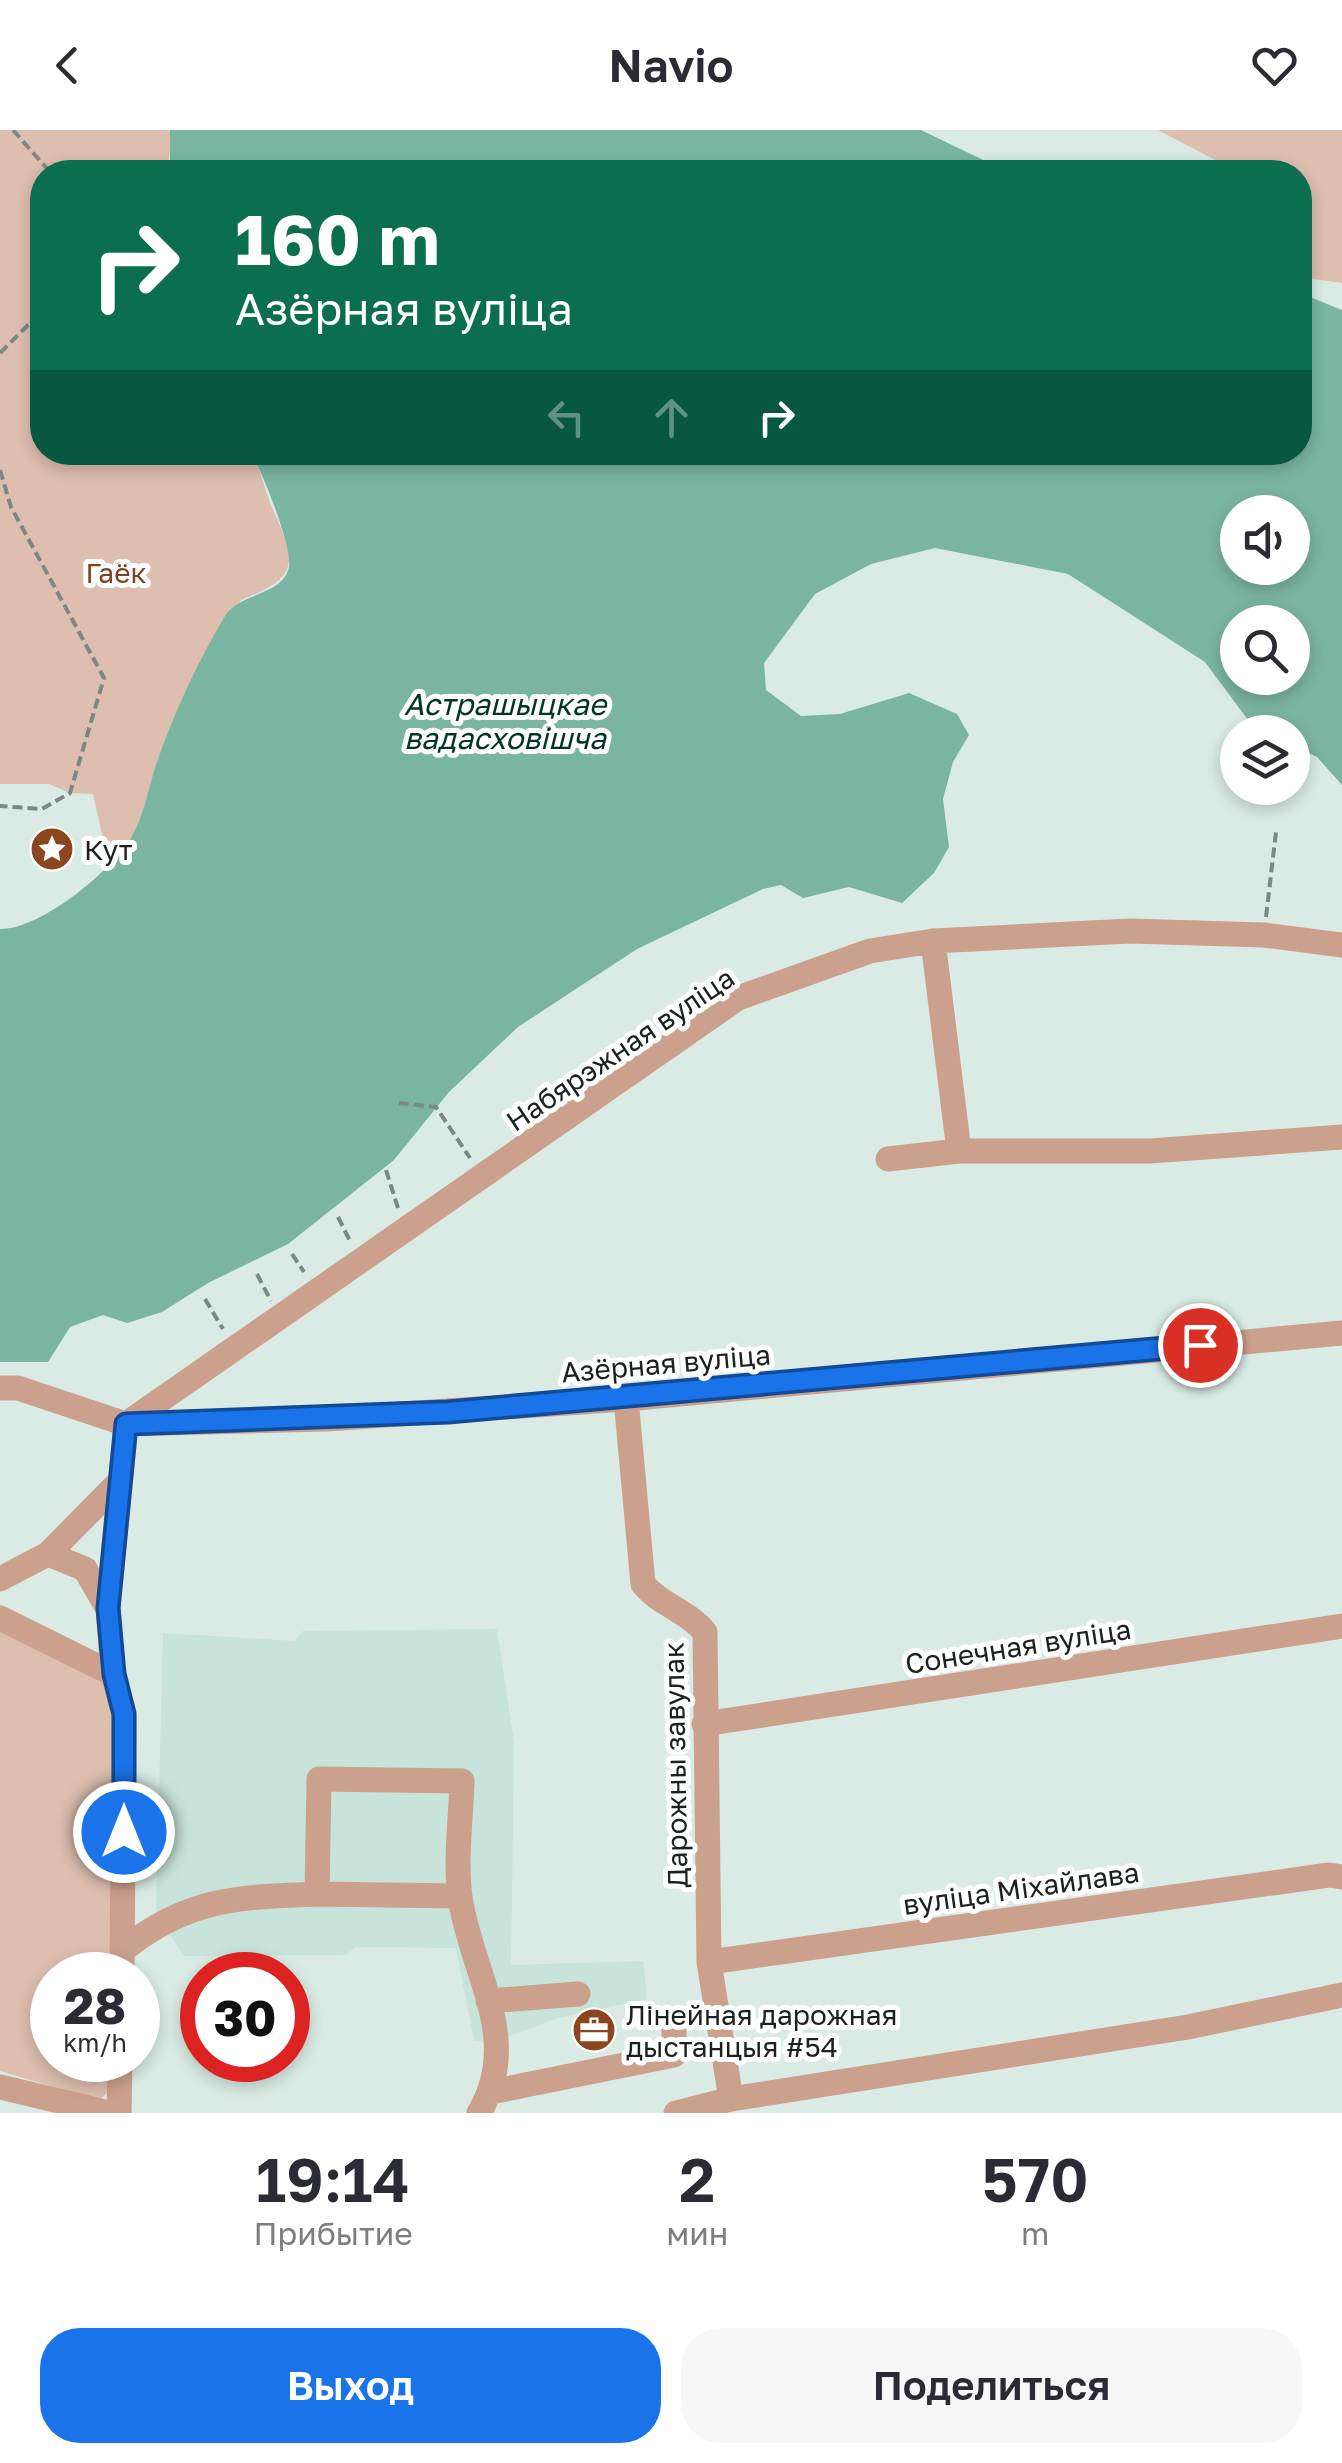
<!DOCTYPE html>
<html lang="ru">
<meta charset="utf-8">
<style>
:root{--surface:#fff;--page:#f7f7f7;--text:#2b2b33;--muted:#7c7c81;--accent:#1a73e8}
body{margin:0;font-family:"Golos Text",sans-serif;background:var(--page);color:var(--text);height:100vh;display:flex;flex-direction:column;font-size:38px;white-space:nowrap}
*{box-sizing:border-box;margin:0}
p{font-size:32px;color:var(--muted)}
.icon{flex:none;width:55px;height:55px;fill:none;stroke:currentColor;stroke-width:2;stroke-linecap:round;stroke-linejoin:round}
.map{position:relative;height:1983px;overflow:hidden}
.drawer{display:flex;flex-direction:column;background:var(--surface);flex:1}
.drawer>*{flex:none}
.hud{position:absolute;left:30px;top:30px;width:1282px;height:305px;border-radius:40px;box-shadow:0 5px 15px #0003;background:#0b6e4f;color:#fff;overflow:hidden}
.fabs{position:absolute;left:1220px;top:365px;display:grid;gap:20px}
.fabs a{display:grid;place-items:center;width:90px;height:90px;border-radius:50%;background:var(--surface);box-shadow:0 5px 15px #0003;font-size:50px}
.speed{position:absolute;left:30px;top:1822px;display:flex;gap:20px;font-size:50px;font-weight:700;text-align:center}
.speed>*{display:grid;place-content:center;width:130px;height:130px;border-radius:50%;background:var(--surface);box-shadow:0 5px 15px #0003;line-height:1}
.speed small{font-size:25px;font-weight:400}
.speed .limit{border:15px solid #d22;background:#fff;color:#111}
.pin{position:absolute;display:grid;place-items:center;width:85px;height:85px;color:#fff;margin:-42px;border:5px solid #fff;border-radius:50%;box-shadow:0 2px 10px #0007}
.me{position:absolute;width:110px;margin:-55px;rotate:0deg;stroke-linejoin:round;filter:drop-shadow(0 0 8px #0008)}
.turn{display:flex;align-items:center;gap:35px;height:210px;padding:0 40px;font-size:45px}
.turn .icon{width:130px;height:130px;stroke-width:2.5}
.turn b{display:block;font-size:70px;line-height:85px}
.lanes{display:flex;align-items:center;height:95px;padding:0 40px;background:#0003;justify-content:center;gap:50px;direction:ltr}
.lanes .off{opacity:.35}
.eta{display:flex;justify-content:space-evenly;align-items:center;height:170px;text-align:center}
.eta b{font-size:60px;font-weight:600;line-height:70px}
.cta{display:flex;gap:20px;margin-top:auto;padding:20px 40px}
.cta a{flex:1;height:115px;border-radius:40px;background:var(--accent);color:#fff;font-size:40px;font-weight:600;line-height:115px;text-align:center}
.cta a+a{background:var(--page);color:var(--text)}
header{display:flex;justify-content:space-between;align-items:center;height:130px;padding:0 40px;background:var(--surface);font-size:45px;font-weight:600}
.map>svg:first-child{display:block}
</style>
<header><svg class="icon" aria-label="back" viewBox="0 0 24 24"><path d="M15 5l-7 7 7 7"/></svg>Navio<svg class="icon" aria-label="heart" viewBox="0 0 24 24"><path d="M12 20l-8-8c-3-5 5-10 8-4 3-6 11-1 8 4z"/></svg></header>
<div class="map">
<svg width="1342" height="1983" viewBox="0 0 1342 1983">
<rect width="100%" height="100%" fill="#d9ebe4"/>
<path fill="#c8e3d9" d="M497,1499l17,113 -3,223 132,-4 4,38 -89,19 -59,22 -25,1 -18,-93 -100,-1 -10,8 -162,1 -28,-43 7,-280 132,8 8,-10z"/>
<path fill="#ddbeaf" d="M0,0h170l3,8 -7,34h-124v280l209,1c10,15 13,35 20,52 24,54 33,71 -30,95l-108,235 -24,30 -16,-71 -23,-1 -21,-9h-49z
M1158,0h184v153l-42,-6v-105h-62z
M0,1494l101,49 15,26 -3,276h-61v85h61l-6,33 -8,7 -99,-29z"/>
<path fill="#7ab5a1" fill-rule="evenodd" d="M170,0h751l87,42h-842l4,-11z
M1300,163l42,17v475l-25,-28 -24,-11 -1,-14 -38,-4 -49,-66 -137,-88 -133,-26 -64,16 -56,30 -51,69 2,27 35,26 39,-2 69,-21 48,21 12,21 -16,27 -10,37 6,48 -15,26 -32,30 -53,-16 -46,11 -22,-13 -18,4 -126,60 -119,78 -69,65 -55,68 -106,84 -80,39 -46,29 -35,11 -24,-8 -33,12 -22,35h-48v-433c40,1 114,-59 133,-95 12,-21 16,-49 24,-72 17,-49 41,-101 68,-146 15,-24 58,-20 64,-49 4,-18 -27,-97 -38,-114l1049,-1zM1238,382h54v56h-54zM1238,492h54v56h-54z"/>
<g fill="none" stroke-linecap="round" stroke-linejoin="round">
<path stroke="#7c8884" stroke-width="4" stroke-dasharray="10 5" stroke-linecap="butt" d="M13,0l37,42
M0,223l42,-42
M0,340l11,37 93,171 -34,115 -28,16 -42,-3
M1266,787l10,-85
M399,973l37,4 34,51
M386,1040l12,38
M338,1087l13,26
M292,1124l12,18
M257,1144l14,27
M205,1169l18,30"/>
<path stroke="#cba08c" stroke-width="25" d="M933,811l26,210h191l192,-14
M888,1029l71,-8
M0,1258h18l108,36 200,-5 300,-20 716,-66
M626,1269l17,185c17,21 45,27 62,48l4,330 22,137
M48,1424l37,15 22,38
M0,1449l48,-25 70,-71
M0,1488l113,56
M704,1594l638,-98
M460,1766l-143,-2 2,-115 143,2c-1,37 -7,80 -2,116 11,76 63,142 19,216
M123,1820c64,-52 115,-53 194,-56
M709,1832l620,-87 13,2
M122,1845l2,-261 -11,-40 -5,-66 18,-184 612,-426 132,-47 63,-10 197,-10 134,4 78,10
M488,1871l90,-7
M0,1957l109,26
M491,1962l183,-37v-32
M119,1983l1,-53
M676,1983l55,-14 457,-72 154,-32"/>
</g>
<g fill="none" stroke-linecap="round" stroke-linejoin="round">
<defs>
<path id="route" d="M124,1702v-118l-10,-40 -6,-66 18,-184 322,-12 752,-67"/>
</defs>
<use href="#route" stroke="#114b97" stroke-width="25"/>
<use href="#route" stroke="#1a73e8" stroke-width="18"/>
</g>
<defs>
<symbol id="sight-disc" viewBox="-11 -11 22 22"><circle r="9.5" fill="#8c461f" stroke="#fff"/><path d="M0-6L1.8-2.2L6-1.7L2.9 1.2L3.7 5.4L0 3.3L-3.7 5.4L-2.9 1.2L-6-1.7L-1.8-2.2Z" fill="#fff"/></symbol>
<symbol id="office-disc" viewBox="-11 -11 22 22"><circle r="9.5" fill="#8c461f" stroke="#fff"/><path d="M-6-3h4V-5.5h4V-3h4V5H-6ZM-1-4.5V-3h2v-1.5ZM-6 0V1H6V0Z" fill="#fff"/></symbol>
</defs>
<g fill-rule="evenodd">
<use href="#sight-disc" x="27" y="694" width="50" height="50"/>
<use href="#office-disc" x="569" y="1875" width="50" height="50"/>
</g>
<g text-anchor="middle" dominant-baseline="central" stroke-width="10" stroke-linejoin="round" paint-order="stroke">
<g font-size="28" fill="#80411f" stroke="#fff">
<text x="116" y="442">Гаёк</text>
</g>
<g font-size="28" fill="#1b211f" stroke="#fff" text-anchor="start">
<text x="84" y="719">Кут</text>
<text x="626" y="1884">Лінейная дарожная<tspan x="626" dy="32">дыстанцыя #54</tspan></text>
</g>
<g font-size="28" fill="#1b211f" stroke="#fff">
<text transform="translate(620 919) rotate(-34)">Набярэжная вуліца</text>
<text transform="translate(666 1233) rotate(-5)">Азёрная вуліца</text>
<text transform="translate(1018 1516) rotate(-9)">Сонечная вуліца</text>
<text transform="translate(675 1635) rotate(-91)">Дарожны завулак</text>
<text transform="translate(1021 1758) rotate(-8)">вуліца Міхайлава</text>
</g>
<g font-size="30" font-style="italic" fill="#003527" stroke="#fff">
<text x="505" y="574">Астрашыцкае<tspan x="505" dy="34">вадасховішча</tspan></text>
</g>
</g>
</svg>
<div class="fabs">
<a><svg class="icon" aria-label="sound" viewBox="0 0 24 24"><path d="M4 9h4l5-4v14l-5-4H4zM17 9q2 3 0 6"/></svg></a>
<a><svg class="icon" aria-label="search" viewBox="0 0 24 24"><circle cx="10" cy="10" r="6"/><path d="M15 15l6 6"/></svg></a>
<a><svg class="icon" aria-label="layers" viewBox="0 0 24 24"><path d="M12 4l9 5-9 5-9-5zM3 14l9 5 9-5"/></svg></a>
</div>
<div class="speed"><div>28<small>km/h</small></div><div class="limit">30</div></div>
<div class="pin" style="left:1200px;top:1215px;background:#d93025"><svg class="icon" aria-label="arrive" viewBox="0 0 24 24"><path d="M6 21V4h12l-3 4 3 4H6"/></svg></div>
<svg class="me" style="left:124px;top:1702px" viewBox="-20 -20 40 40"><circle r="17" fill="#1a73e8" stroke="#fff" stroke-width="3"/><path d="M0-11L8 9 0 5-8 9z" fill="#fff"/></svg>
<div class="hud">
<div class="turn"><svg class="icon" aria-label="right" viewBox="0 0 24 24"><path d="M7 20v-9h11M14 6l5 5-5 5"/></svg><div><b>160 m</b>Азёрная вуліца</div></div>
<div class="lanes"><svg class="icon off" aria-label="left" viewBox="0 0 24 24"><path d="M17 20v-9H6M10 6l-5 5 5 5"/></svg><svg class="icon off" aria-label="ahead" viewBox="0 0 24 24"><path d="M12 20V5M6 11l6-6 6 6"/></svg><svg class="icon" aria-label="right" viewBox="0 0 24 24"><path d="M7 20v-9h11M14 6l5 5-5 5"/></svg></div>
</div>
</div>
<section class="drawer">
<div class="eta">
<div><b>19:14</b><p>Прибытие</p></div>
<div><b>2</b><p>мин</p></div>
<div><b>570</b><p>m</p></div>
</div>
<div class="cta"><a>Выход</a><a>Поделиться</a></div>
</section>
